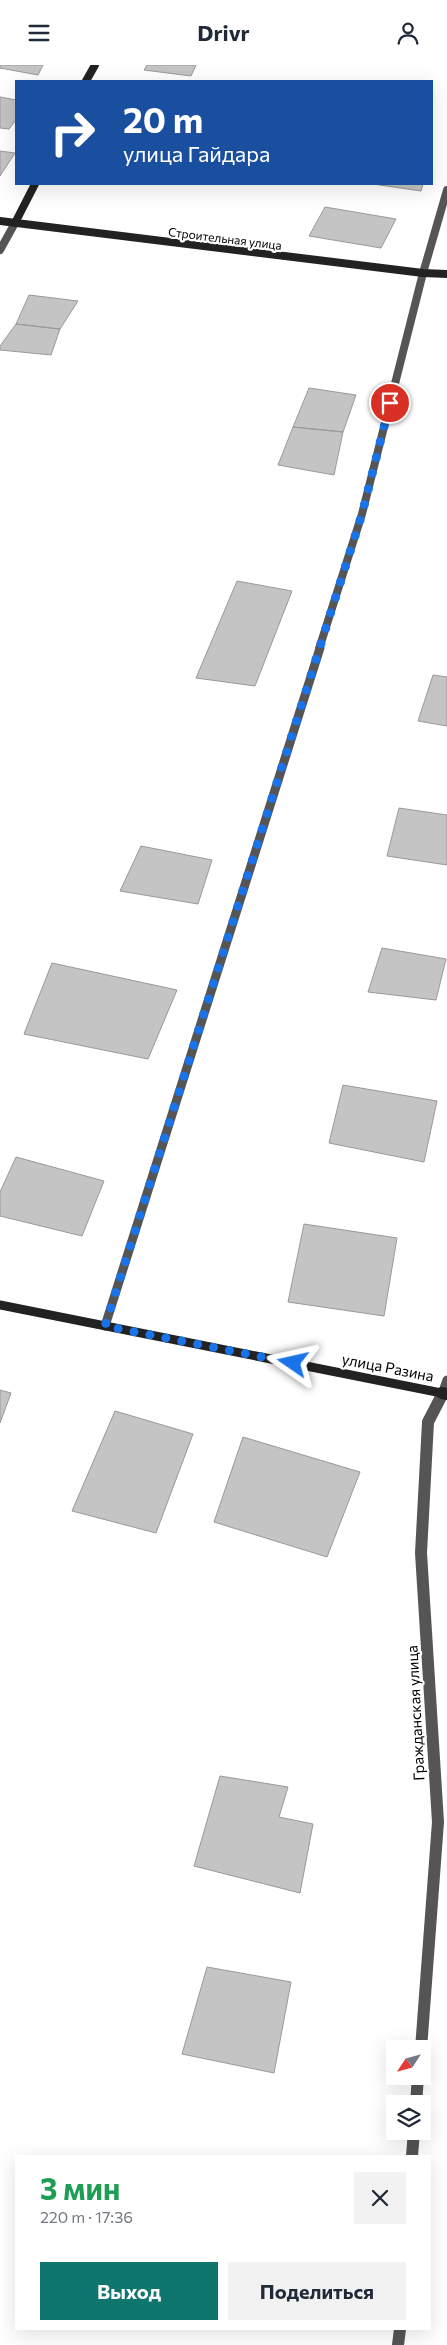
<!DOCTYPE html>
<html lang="ru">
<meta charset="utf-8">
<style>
:root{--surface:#fff;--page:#f2f2f3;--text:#1f2937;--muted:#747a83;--accent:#0f766e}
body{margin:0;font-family:Commissioner,sans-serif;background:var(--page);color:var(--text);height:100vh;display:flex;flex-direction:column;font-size:19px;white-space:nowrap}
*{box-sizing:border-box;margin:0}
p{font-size:16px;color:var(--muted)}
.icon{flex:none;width:28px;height:28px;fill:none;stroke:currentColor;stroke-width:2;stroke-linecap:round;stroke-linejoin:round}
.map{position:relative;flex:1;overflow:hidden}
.side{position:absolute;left:15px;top:2090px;width:416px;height:175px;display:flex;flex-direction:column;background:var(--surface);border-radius:0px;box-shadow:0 5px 20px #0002}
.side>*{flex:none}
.hud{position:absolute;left:15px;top:15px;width:418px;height:105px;border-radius:0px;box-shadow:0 5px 20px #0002;background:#1a4fa0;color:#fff;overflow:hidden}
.needle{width:32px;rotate:234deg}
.buttons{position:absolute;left:386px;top:1975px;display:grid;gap:10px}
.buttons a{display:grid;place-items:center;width:45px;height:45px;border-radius:0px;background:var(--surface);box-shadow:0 5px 20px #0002;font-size:25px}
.pin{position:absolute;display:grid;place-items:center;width:42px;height:42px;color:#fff;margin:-21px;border:2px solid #fff;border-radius:50%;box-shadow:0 1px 5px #0007}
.me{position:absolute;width:55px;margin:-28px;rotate:281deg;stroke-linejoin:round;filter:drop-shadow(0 0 4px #0008)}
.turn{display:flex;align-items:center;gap:18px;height:105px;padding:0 25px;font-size:22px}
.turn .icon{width:65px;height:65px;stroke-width:2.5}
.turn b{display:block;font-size:35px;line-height:42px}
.round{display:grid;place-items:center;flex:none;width:52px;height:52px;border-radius:0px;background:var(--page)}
.overview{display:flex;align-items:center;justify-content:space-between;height:85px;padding:0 25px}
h1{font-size:30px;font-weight:700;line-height:38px;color:#1e9e55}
.action{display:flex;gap:10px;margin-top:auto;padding:10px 25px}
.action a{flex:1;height:58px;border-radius:0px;background:var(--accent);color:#fff;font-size:20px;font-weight:700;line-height:58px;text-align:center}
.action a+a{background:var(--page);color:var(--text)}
header{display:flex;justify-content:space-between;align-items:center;height:65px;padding:0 25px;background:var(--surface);font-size:22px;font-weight:700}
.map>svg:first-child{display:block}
</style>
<header><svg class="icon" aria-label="menu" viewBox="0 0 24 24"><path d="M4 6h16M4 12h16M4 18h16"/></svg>Drivr<svg class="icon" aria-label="person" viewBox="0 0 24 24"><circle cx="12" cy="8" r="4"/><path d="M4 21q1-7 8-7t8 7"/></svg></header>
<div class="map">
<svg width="447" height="2280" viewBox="0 0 447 2280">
<rect width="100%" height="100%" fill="#fff"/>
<path fill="#c4c4c4" stroke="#999" d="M0,0h43l-5,10 -38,-7z
M147,0h49l-5,11 -47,-6z
M0,32l16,3v20l-7,9 -9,-1z
M0,86l15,2 -15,23z
M373,119h50l-2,7z
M325,142l71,12 -15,29 -72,-12z
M29,230l49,6 -18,28 -44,-5z
M16,259l44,5 -9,26 -51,-5v-4z
M309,323l47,7 -13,37 -50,-5z
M293,362l50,5 -9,43 -56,-10z
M237,516l55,10 -37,95 -59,-8z
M433,610l14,2v49l-29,-5z
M399,743l48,7v50l-60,-9z
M141,781l71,14 -14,44 -78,-13z
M382,883l64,11 -10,41 -68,-8z
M52,898l125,27 -29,69 -124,-25z
M343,1020l94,16 -13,61 -95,-19z
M16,1092l88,24 -22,55 -82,-20v-24z
M304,1159l93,14 -13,78 -96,-14z
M0,1325l11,3 -11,30z
M115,1346l78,23 -37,99 -84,-22z
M243,1372l117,35 -33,85 -113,-35z
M220,1711l68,11 -9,30 34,7 -13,69 -106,-27z
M207,1902l84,15 -17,91 -92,-19z"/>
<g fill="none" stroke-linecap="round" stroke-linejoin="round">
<path stroke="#555" stroke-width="8" d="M423,208l24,-83"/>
<path stroke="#555" stroke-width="8" d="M0,185l15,-27
M319,584l43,-135 61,-241"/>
<path stroke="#555" stroke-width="9" d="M105,1261l215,-678
M442,1329l5,-14"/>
<path stroke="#555" stroke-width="12" d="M421,1984l17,-227 -17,-269 7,-131 15,-29
M416,2039l2,-28
M412,2091l2,-25
M398,2280l2,-16"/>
<path stroke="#222" stroke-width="8" d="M86,16l9,-16
M0,156l423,52 24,1
M15,158l20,-39"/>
<path stroke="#222" stroke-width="9" d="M0,1240l447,89"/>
<path stroke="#222" stroke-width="12" d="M442,1328l5,1"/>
</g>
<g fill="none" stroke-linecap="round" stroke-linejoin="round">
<path stroke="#1a73e8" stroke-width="9" stroke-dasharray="0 16.2" d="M293,1298l-188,-37 257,-812 28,-111"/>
</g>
<g text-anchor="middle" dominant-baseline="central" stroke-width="4.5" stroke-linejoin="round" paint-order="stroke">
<g font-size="12" fill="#000" stroke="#fff">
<text transform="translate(225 173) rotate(7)">Строительная улица</text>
</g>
<g font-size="15" fill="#000" stroke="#fff">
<text transform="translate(388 1302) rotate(11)">улица Разина</text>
<text transform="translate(415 1648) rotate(-93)">Гражданская улица</text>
</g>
</g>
</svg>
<div class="buttons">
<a><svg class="needle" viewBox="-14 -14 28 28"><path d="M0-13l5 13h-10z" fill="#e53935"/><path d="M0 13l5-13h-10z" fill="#747a83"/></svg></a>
<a><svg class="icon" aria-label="layers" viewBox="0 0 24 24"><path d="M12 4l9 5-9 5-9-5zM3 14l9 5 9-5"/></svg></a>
</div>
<div class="pin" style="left:390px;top:338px;background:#d93025"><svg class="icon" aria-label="arrive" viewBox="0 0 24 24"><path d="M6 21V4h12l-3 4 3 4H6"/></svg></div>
<svg class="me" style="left:293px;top:1298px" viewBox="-20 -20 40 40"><path d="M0-17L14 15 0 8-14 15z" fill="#1a73e8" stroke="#fff" stroke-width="4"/></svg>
<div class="hud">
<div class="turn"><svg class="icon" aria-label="right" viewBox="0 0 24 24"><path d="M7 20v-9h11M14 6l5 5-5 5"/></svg><div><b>20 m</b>улица Гайдара</div></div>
</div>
<section class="side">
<div class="overview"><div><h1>3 мин</h1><p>220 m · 17:36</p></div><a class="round"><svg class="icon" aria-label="close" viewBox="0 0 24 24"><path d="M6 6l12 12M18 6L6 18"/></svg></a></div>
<div class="action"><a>Выход</a><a>Поделиться</a></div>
</section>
</div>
